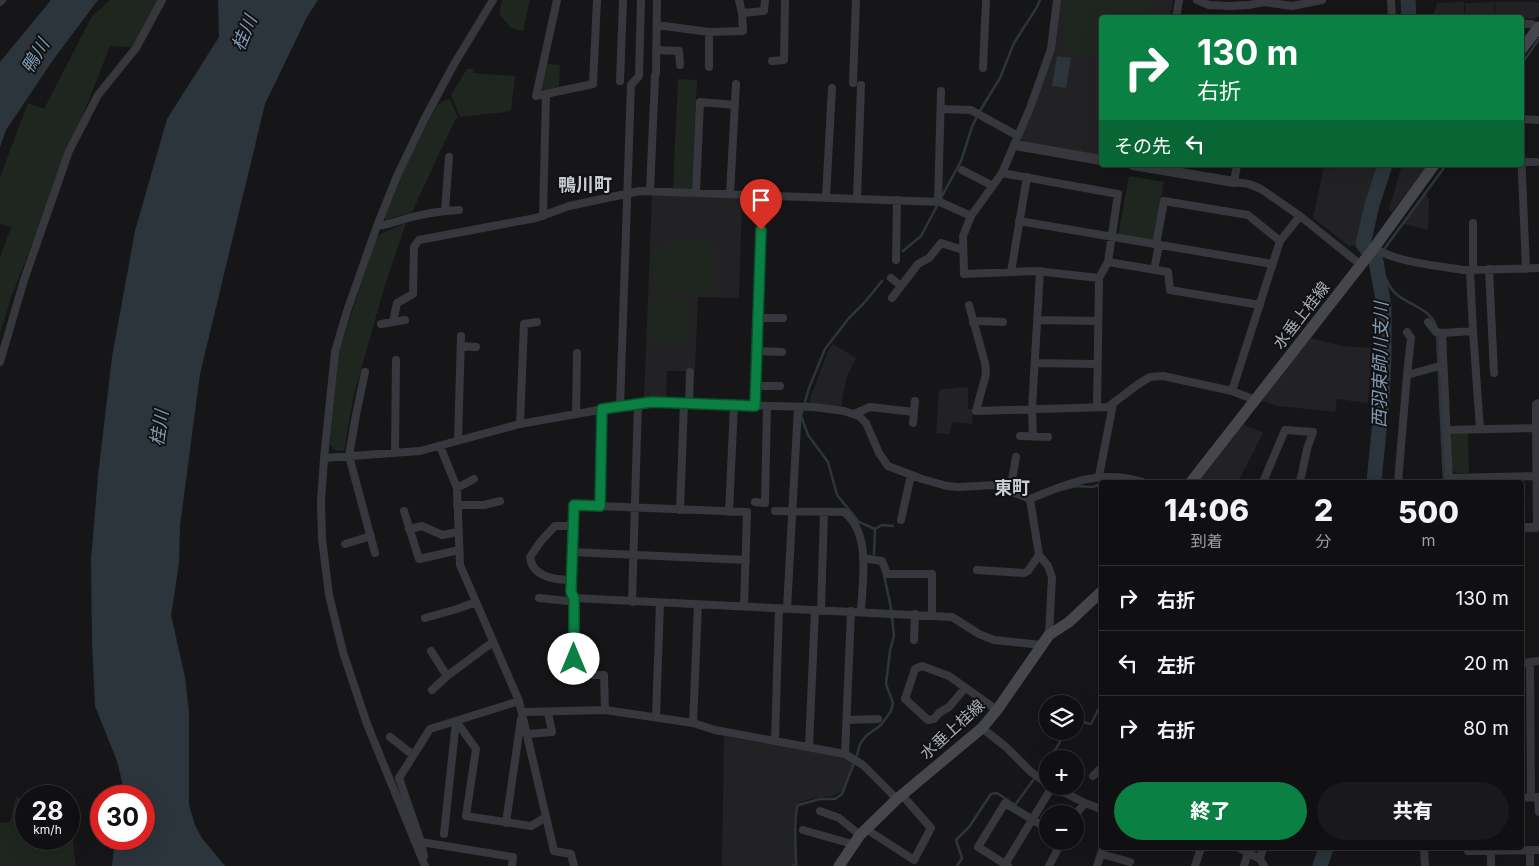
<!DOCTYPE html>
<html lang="ja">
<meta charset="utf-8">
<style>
:root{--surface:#101012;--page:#19191b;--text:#f1f3f6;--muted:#9c9d9f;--line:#303032;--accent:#0b8043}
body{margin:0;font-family:Inter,"Noto Sans JP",sans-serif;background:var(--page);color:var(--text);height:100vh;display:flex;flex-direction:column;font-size:19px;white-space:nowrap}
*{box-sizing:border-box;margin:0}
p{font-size:16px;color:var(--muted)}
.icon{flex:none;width:28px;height:28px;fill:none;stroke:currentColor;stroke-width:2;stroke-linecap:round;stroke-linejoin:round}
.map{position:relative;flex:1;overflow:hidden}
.panel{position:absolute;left:1099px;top:480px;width:425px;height:370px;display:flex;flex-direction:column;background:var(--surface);border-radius:5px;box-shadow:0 5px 20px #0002,0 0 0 1px var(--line)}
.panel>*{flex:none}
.banner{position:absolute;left:1099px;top:15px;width:425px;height:152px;border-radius:5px;box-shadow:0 5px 20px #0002,0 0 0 1px var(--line);background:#0b8043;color:#fff;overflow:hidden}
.fabs{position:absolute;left:1039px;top:695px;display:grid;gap:10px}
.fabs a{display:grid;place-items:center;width:45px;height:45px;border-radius:50%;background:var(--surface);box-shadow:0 5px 20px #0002,0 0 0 1px var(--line);font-size:25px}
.speed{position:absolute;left:15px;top:785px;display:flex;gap:10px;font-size:25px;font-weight:700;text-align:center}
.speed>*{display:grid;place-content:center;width:65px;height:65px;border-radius:50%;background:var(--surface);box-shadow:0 5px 20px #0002,0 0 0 1px var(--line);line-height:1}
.speed small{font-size:12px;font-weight:400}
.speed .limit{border:8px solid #d22;background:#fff;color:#111}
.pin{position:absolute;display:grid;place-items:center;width:42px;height:42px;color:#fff;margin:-51px -21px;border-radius:50% 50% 50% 0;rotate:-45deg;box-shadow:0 0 5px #0007}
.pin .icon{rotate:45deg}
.me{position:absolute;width:55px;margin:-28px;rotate:0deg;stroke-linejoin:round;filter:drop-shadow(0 0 4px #0008)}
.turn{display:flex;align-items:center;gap:18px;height:105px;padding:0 15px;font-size:22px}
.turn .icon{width:65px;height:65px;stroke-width:2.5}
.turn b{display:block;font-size:35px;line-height:42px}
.then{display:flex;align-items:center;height:48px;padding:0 15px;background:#0003;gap:10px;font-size:19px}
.eta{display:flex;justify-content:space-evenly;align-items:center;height:85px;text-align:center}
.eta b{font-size:30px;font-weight:800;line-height:35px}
.cta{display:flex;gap:10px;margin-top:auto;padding:10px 15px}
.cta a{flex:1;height:58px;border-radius:30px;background:var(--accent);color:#fff;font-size:20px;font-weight:800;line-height:58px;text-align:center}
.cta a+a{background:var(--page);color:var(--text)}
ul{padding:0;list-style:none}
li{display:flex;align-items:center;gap:15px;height:65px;padding:0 15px;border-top:1px solid var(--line)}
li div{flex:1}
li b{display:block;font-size:19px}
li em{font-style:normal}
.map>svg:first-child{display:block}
</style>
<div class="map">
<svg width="1539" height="866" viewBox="0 0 1539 866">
<rect width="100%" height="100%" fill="#161618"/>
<path fill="#222225" d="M1060,0h113l-3,17 -69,1v137l-77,-13 -4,-4 11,-23 21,-62z
M1464,2v15h-31l4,-14z
M1494,2v15h-29v-14z
M1495,2h41l3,1v13l-6,3 -38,-2z
M1336,165h44l-23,80 -8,1 -36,-28 11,-52 11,3z
M1402,165h25l-35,47 -3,-3z
M1426,193l3,7 -1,30 -25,-6z
M654,194l88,5 -3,99 -41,-1 -3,74h-28l-1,27h-22l8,-202z
M1310,338l33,8 29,2 -4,55 -31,-4 -2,13 -57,-6 -17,-5z
M833,344l23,14 -10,21 -5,29 -33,-4 20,-53z
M961,387l7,1v21h5l-1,15 -20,-2 -2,12 -14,-1 3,-43z
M1242,424l21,9 -25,49h-41z
M724,736l122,22 8,5 -12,28 -10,5 -17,2 -18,5 -4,24 2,1v33l-2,5h-71z"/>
<path fill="#1e261f" d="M110,0h48l-13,28 -14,19 -21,-1 -99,252 -11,36v-77l11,-30 -11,-3v-47l28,-74 16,6 48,-93z
M502,0h28l-7,31 -12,-3 -12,-14z
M1066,0h87l-3,17 -49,1v40l-36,-7 4,-21 -5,-2z
M545,64l15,1 -1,22 -15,3 -3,-3z
M467,69h6v4l42,3 -4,34 -5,2 -46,5 -9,-22z
M678,79l19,1 -5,109 -19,-1z
M446,100h4l8,17 -3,3 -43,92 -26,8 -3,-3 24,-55 30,-57z
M1129,176l35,6 -11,60 -35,-6z
M406,223l-21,62 -32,113 -9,53 -9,-1 -5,-5 8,-90 38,-117 6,-5z
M669,240l40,2 2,5 5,4 -1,43 -57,-2v-8l-7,-1 1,-33h13l4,-3z
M649,297l38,2 3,8 -1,37 -42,-2z
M1453,433h15l1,40h-13l-4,-4 -2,-32z
M16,796l10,5v38h43l1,-21 6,48h-76v-43l10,-1z"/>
<path fill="#2c353c" d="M51,0h47l-45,60 -47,70 -6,17v-85z
M218,0h100l-11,17 -42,87 -65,270 -20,152 -1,37 -8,52 14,62 4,35v93l6,20 7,13 23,28h-113l3,-27h29v-43h-21l1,-6 -7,-29 -22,-55 -3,-63 -1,-83 7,-84 14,-119 23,-126 32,-112 52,-82z
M1057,56l14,2 -5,30 -14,-2z"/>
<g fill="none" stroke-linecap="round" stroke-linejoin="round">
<path stroke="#2c353c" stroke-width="2.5" d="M1521,65l18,-26
M941,198l20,-37 11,-34 6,-13 22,-36 14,-35 23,-36 3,-7
M903,251l18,-15 16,-30
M1376,261l14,-20 56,-76
M1377,267c9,6 10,19 18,26 13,12 38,16 42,36
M1437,334l7,148
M1061,490l15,-4 17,1 8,-3
M875,529l7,-4 11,1
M1521,531h16
M874,554l1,-25 -16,-7 -22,-27 -9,-33 -20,-27 -7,-19 8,-28 16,-39 24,-31 15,-15 18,-22
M1075,720l16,4 10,-20
M857,755l3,-11 6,-8 15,-11 10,-14 2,-8 -7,-19 4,-33 4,-15 -3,-28 -7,-33
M1048,759c6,-9 15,-16 14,-28
M793,866l3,-1c0,-14 -3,-49 2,-60l22,-6h15l7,-5 12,-31
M957,866l5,-8 -6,-18 13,-13 22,-33 6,-1 18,12 33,-45"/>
<path stroke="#2c353c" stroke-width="15" d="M1408,0l1,18
M1374,482l8,-82 2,-44v-50l-8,-45 -13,-17 9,-39 13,-40
M1320,866l6,-18"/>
<path stroke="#37383d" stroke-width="8" d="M557,0l-21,96 57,-12 4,-84
M1057,0l-6,49 -21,59 -28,65 -31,43 -8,20 1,38 72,-3 63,7 9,-16 60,10 2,18 90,15
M1197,0l12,5 21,1 19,-1 15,-3 28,4 30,-6
M1391,0l1,18
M0,2l2,-2
M742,13l22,-2 1,-11
M1176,18l3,-18
M1521,24h11l5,5
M657,25l52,7 34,-1 -1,-18 -3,-13
M709,32v35
M656,50l23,1 1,14
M772,61l12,-1 1,-60
M983,68l3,-68
M620,81l3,-81
M853,83l3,-83
M941,109l30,1 47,26
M1521,119l18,1
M1521,151l5,118
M1522,162h14
M1237,165l-3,17 15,2 12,5 39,27 61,49
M962,170l31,16
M1002,173l116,21 -10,68
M650,191l5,-115 1,-3 1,-73
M696,192l4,-90 35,3
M730,194l6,-110
M826,197l6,-109
M857,199l4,-114
M938,202l3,-111
M445,211l4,-54
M543,216l3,-122
M1019,221l254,43
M1473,223v46
M377,226c11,-1 20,-5 31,-8 15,-4 34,-7 51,-8
M1156,245l8,-44 84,14 32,26
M1374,248c25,15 60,17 89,22h7l3,61 -31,2 7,149
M896,260l1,-60
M1489,269l5,104
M1154,270l5,-25
M1470,270l69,-2
M1011,272l16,-95
M891,278l10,8
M892,298l26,-34 11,-6 12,-15 22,7
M969,305l16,58 1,11 -10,37 132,-4 29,-22 13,-8 13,-1 69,15 23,9
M758,318h25
M1038,320l60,1
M393,322l4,-19 16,-9 1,-47 5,-7 117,-22 33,-12 71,-15 300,11 31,14
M1428,322l8,10 6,1
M973,323l7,-2 23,1
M381,324l24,-4
M1473,331l7,98
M461,346l15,1
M757,351l25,1
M0,362l24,-82 45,-129 29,-56 38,-47 26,-48
M1035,363l62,1
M365,372l-9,43 -7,41 26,97
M1407,375l4,-37 -4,-6
M756,386h24
M1232,391l48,-150 20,-25
M689,403l1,-31
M620,406l11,-321 8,-9 2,-76
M755,406l7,-211
M1097,408l2,-130
M914,412l1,-11
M576,414l1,-61
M854,414l16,-7 44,5 -1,11
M520,424l4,-100 13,-2
M1536,428v-24l3,-1
M1446,430l90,-2 1,99
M1020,436l28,1
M1033,437l-1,-28 8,-138
M458,440l3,-104
M440,446l17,42 3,77 59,136 35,150 17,3 3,12
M395,452l1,-92
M324,458l96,-7 100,-27 118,-21 176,4 30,4 15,5 7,7 13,30 9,13 34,13 25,7 11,1 37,-2 35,14c39,-16 70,-30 113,-17
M1099,476l14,-72
M1449,478l88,-2
M1263,482l22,-52 28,2 -6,17 -7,33
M1398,482l9,-107 29,-8h7
M457,488l17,-9
M1010,491l6,-34
M1030,499l9,56 9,11 4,11 -3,58
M755,502l10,1 2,-97
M457,505h27l16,-4
M600,506l3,-97
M680,510l4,-107
M404,511l15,48 40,-9
M775,511l69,1c28,22 18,69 17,100
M729,512l5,-107
M901,520l10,-45
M1521,527h18
M409,529l13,-3 20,9 16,-3
M345,544l26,-8
M572,552l174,8
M863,558l19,3 5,13h45v41
M977,570l47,3 4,-2 11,-16
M571,580c-15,0 -39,-3 -41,-23l11,-16 14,-15h19
M539,598l29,3 6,-3 378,19 27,17 15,6 47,5
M632,602l6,-199
M787,609l11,-202
M821,611l3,-99
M425,618l32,-9 19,-7
M914,640l1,-26
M431,651l16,25
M1530,662l1,135
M1521,663l18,-2
M965,688l-16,19 -10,6 -5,6 -6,1 -23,-21 10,-30 7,-3 27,10 48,34
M432,690l15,-14 46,-34
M521,710l4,2 80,-2 88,13 22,7 130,24 18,11 34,34
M605,710l-1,-35h-30v-77l-3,-6 3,-87 173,7 -3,94
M656,717l4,-114
M847,720l31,-1
M456,721l20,28 -10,67 65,10 15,-9
M693,723l5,-118
M982,728l24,19 25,25 17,12
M528,734l24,-2 -4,-20
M390,737l23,18
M775,741l4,-133
M809,747l6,-137
M845,754l6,-143
M1093,776l8,-8
M1051,786l34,17 16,6
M1538,797l1,15
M1521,798l18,-1
M820,811l19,7 21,17
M1075,815l10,-12
M506,823l15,-104
M866,829l48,31 17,-32 -29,-33
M803,830l49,14
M444,834l12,-113
M421,842l92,15 -1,9
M1239,848l21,11 4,7
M1424,848l1,18
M1530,850v16
M1468,851l71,-1
M1491,851v15
M1101,854l29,8
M424,856l-3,-14 -22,-64 31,-49 89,-28
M1260,859l3,-11
M425,866l-58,-142 -24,-72 -14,-57 -7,-56 -1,-37 3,-44 11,-106 12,-41 30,-85 20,-50 27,-56 29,-54 40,-66
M1004,866l48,-79
M1008,866l-30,-19 27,-44 43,26
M1049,866l13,-25
M1097,866l6,-18
M1195,866l6,-18
M1244,866l4,-13"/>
<path stroke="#37383d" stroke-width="10" d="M1015,145l86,15
M1133,165l101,17"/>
<path stroke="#45474d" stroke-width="11" d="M1521,50l18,-23
M1191,482l183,-234 60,-83
M839,866l21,-31 37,-36 85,-71 15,-18 52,-75 20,-13 32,-30"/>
</g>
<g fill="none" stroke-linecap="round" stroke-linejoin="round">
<defs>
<path id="route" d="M574,659v-61l-3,-6 3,-87 26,1 2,-97 50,-7 103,4 6,-176"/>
</defs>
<use href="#route" stroke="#07532c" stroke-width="12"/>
<use href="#route" stroke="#0b8043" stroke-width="9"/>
</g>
<g text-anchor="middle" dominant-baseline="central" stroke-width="4" stroke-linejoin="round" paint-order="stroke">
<g font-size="16" fill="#a8adb8" stroke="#111113">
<text transform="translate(1301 315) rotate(-52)">水垂上桂線</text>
<text transform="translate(952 729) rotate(-42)">水垂上桂線</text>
</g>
<g font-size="18" font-style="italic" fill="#7f9bb3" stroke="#111113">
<text transform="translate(244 33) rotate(-67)">桂川</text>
<text transform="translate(35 56) rotate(-59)">鴨川</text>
<text transform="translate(1380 365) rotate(-89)">西羽束師川支川</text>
<text transform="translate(159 428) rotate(-82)">桂川</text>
</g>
<g font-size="18" font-weight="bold" fill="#c9ccd4" stroke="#111113">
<text x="585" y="184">鴨川町</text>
<text x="1012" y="487">東町</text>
</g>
</g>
</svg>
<div class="fabs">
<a><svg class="icon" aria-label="layers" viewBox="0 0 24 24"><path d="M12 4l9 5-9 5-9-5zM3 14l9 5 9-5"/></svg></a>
<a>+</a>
<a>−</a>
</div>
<div class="speed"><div>28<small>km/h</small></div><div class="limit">30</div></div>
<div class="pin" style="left:761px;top:230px;background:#d93025"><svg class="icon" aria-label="arrive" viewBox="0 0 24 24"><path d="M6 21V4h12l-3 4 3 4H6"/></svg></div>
<svg class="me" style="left:574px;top:659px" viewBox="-20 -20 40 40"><circle r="19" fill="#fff"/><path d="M0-13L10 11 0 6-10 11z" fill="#0b8043"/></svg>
<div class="banner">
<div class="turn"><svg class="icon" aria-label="right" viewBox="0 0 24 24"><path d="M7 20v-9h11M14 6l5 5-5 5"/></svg><div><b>130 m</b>右折</div></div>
<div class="then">その先<svg class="icon" aria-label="left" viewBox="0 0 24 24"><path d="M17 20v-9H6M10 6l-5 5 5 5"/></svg></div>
</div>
<section class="panel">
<div class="eta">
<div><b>14:06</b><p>到着</p></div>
<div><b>2</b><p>分</p></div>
<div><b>500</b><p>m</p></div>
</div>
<ul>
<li><svg class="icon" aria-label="right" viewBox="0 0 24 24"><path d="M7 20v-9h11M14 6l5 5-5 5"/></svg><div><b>右折</b></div><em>130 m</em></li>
<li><svg class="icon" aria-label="left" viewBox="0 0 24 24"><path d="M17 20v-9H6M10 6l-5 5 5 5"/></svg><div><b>左折</b></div><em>20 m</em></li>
<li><svg class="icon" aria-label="right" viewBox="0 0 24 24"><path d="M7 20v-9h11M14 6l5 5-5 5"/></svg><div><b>右折</b></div><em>80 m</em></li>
</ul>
<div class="cta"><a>終了</a><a>共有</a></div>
</section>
</div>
